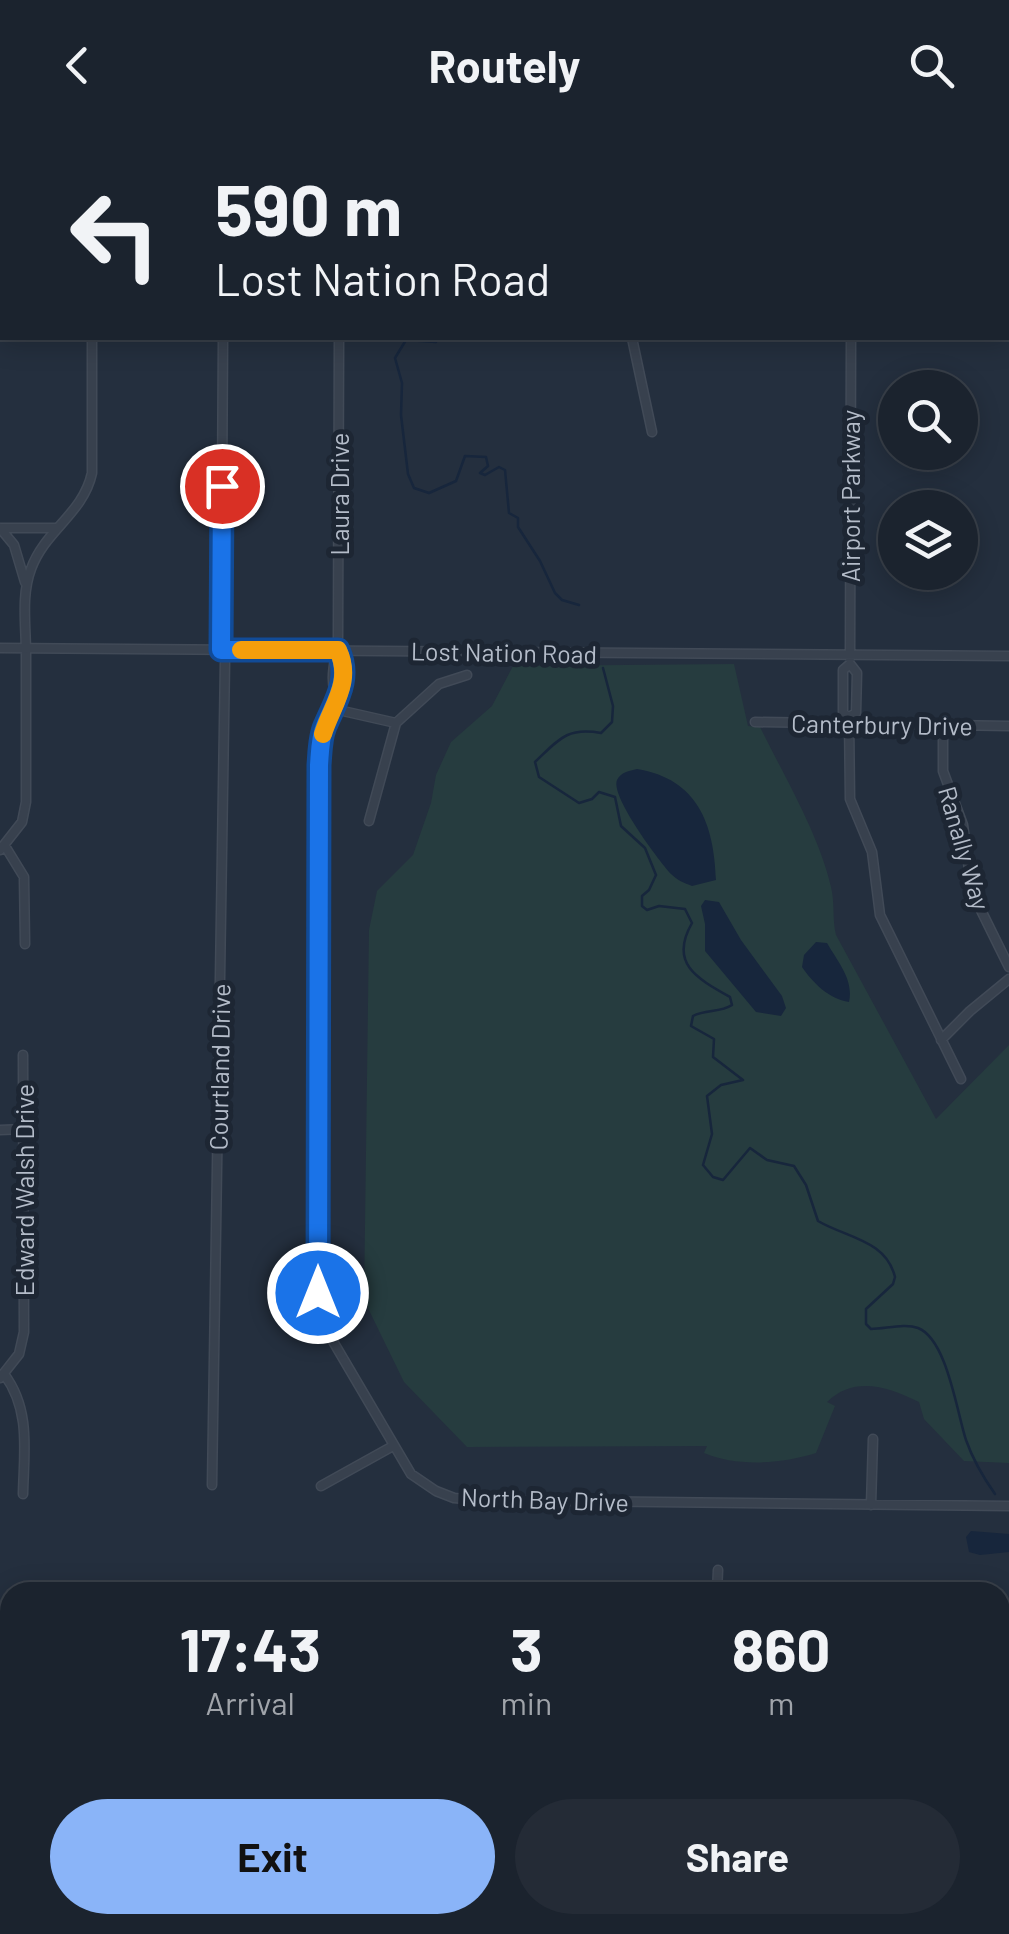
<!DOCTYPE html>
<style>
:root{--surface:#1b232e;--page:#242b36;--text:#f1f3f6;--muted:#a0a4aa;--line:#39404a;--accent:#8ab4f8}
body{margin:0;font-family:Barlow,sans-serif;background:var(--page);color:var(--text);height:100vh;display:flex;flex-direction:column;font-size:38px;white-space:nowrap}
*{box-sizing:border-box;margin:0}
p{font-size:32px;color:var(--muted)}
.icon{flex:none;width:55px;height:55px;fill:none;stroke:currentColor;stroke-width:2;stroke-linecap:round;stroke-linejoin:round}
.map{position:relative;flex:1;overflow:hidden}
.sheet{position:absolute;left:0px;top:1452px;width:1010px;height:352px;display:flex;flex-direction:column;background:var(--surface);border-radius:30px 30px 0 0;box-shadow:0 5px 25px #0003,0 0 0 2px var(--line)}
.sheet>*{flex:none}
.banner{position:absolute;left:0px;top:0px;width:1010px;height:210px;box-shadow:0 5px 25px #0003,0 0 0 2px var(--line);background:#1b232e;color:var(--text);overflow:hidden}
.controls{position:absolute;left:878px;top:240px;display:grid;gap:20px}
.controls a{display:grid;place-items:center;width:100px;height:100px;border-radius:50%;background:var(--surface);box-shadow:0 5px 25px #0003,0 0 0 2px var(--line);font-size:50px}
.pin{position:absolute;display:grid;place-items:center;width:85px;height:85px;color:#fff;margin:-42px;border:5px solid #fff;border-radius:50%;box-shadow:0 2px 10px #0007}
.me{position:absolute;width:110px;margin:-55px;rotate:0deg;stroke-linejoin:round;filter:drop-shadow(0 0 8px #0008)}
.turn{display:flex;align-items:center;gap:35px;height:210px;padding:0 50px;font-size:45px}
.turn .icon{width:130px;height:130px;stroke-width:2.5}
.turn b{display:block;font-size:70px;line-height:85px}
.eta{display:flex;justify-content:space-evenly;align-items:center;height:170px;text-align:center}
.eta b{font-size:60px;font-weight:700;line-height:70px}
.cta{display:flex;gap:20px;margin-top:auto;padding:20px 50px}
.cta a{flex:1;height:115px;border-radius:60px;background:var(--accent);color:#111;font-size:40px;font-weight:700;line-height:115px;text-align:center}
.cta a+a{background:var(--page);color:var(--text)}
header{display:flex;justify-content:space-between;align-items:center;height:130px;padding:0 50px;background:var(--surface);font-size:45px;font-weight:700}
.map>svg:first-child{display:block}
</style>
<header><svg class="icon" aria-label="back" viewBox="0 0 24 24"><path d="M15 5l-7 7 7 7"/></svg>Routely<svg class="icon" aria-label="search" viewBox="0 0 24 24"><circle cx="10" cy="10" r="6"/><path d="M15 15l6 6"/></svg></header>
<div class="map">
<svg width="1009" height="1804" viewBox="0 0 1009 1804">
<rect width="100%" height="100%" fill="#242f3e"/>
<path fill="#263c3f" d="M734,534l14,62 12,1c24,49 59,107 71,160 4,16 1,32 5,48l100,184 73,-74v418l-45,-2 -40,-42 -5,-17c-30,-15 -65,-27 -92,0l8,4 -19,47c-35,11 -79,14 -112,0l3,-7 -240,1 -63,-65 -40,-82 5,-370 8,-39 36,-36 18,-52 5,-28 15,-33 41,-36 21,-40z"/>
<path fill="#17263c" d="M637,639c61,10 77,55 79,111l-24,6c-8,-3 -15,-6 -21,-12 -12,-13 -61,-78 -54,-94 4,-8 12,-9 20,-11z
M705,770l14,2 22,38 41,56 4,12 -5,8 -25,-4 -51,-61v-27l-4,-18z
M816,812l11,1c11,19 27,37 22,59 -20,-3 -36,-19 -47,-35l2,-12z
M971,1401l38,3v18l-29,3 -11,-3 -3,-15z"/>
<g fill="none" stroke-linecap="round" stroke-linejoin="round">
<path stroke="#17263c" stroke-width="2.5" d="M468,0l1,2
M437,208l-1,4 -30,-2 -11,18 7,25 -1,32 7,59 6,14 15,5 27,-12 9,-25 21,1 2,9 -8,7 5,2 14,-8 6,3 4,43 9,5v9l22,34 15,32 7,7 17,5
M603,538l10,38 -1,16 -11,11c-34,-6 -42,6 -66,29l4,15 40,26 13,-4 7,-7 16,5 6,29 24,22 11,27 -7,15 -7,6v10l5,4 12,-4 26,3 7,14c-23,40 4,55 38,74l2,8c-12,8 -26,4 -39,11l-2,10 23,13 -1,18 30,23 -22,5 -14,11 5,38 -9,31 10,12 10,3 27,-32 17,12 27,6 12,19 12,36c29,17 68,19 77,56l-2,7 -27,25v15l5,5c14,0 34,-6 47,-1 29,11 39,85 48,112 7,20 17,37 29,54"/>
<defs>
<path id="minor" d="M293,0l3,2
M623,0v2
M844,0v2
M94,2v-2
M224,2v-2
M632,208l20,94
M0,398l14,17 11,37
M0,398h55
M0,518l1009,8
M338,520c13,29 -2,50 -13,76 -5,11 -5,26 -6,39l-1,539 6,22 87,148 25,17 18,7 24,2 531,6
M850,528l1,-320
M338,569c-11,-19 -1,-42 0,-62l1,-299
M334,579l62,14
M849,587l7,-4 1,-40 -7,-9 -7,6v43l6,4 1,82 22,53 8,63 81,164
M755,592l254,4
M943,595v46l20,54 9,67 37,75
M369,691l27,-98 43,-39 28,-9
M5,716l19,31 1,67
M0,720l22,-28 4,-20c0,-49 0,-99 0,-148 0,-28 -5,-59 5,-85 14,-39 52,-55 61,-96v-135
M941,910l29,-29 39,-32
M0,1000l25,-1
M4,1244c27,36 20,77 19,120
M0,1248l19,-24 5,-22 -1,-277
M212,1355l13,-824 -4,-11 2,-312
M321,1356l72,-40
M871,1375l2,-66
M717,1462l1,-22
M1000,1527l9,-1
M0,1540l10,19
M29,1795v9
M143,1795v9
M257,1795v9
M723,1795v9
M838,1795v9
M953,1795v9
M474,1804h35
M608,1804l9,-9"/>
</defs>
<use href="#minor" stroke="#414a57" stroke-width="11"/>
<use href="#minor" stroke="#38414e" stroke-width="8"/>
</g>
<g fill="none" stroke-linecap="round" stroke-linejoin="round">
<defs>
<path id="route" d="M222,356l-1,164h117c13,29 -2,50 -13,76 -5,11 -5,27 -6,39l-1,528"/>
</defs>
<use href="#route" stroke="#114b97" stroke-width="25"/>
<use href="#route" stroke="#1a73e8" stroke-width="18"/>
<path stroke="#f59e0b" stroke-width="18" d="M241,520h97c15,32 -6,55 -15,84"/>
</g>
<g text-anchor="middle" dominant-baseline="central" stroke-width="10" stroke-linejoin="round" paint-order="stroke">
<g font-size="25" fill="#b4bcc9" stroke="#1d2633">
<text transform="translate(339 364) rotate(-90)">Laura Drive</text>
<text transform="translate(850 366) rotate(-90)">Airport Parkway</text>
<text transform="translate(504 522) rotate(1)">Lost Nation Road</text>
<text transform="translate(882 594) rotate(1)">Canterbury Drive</text>
<text transform="translate(965 718) rotate(74)">Ranally Way</text>
<text transform="translate(219 937) rotate(-89)">Courtland Drive</text>
<text transform="translate(24 1060) rotate(-90)">Edward Walsh Drive</text>
<text transform="translate(545 1369) rotate(2)">North Bay Drive</text>
</g>
</g>
</svg>
<div class="controls">
<a><svg class="icon" aria-label="search" viewBox="0 0 24 24"><circle cx="10" cy="10" r="6"/><path d="M15 15l6 6"/></svg></a>
<a><svg class="icon" aria-label="layers" viewBox="0 0 24 24"><path d="M12 4l9 5-9 5-9-5zM3 14l9 5 9-5"/></svg></a>
</div>
<div class="pin" style="left:222px;top:356px;background:#d93025"><svg class="icon" aria-label="arrive" viewBox="0 0 24 24"><path d="M6 21V4h12l-3 4 3 4H6"/></svg></div>
<svg class="me" style="left:318px;top:1163px" viewBox="-20 -20 40 40"><circle r="17" fill="#1a73e8" stroke="#fff" stroke-width="3"/><path d="M0-11L8 9 0 5-8 9z" fill="#fff"/></svg>
<div class="banner">
<div class="turn"><svg class="icon" aria-label="left" viewBox="0 0 24 24"><path d="M17 20v-9H6M10 6l-5 5 5 5"/></svg><div><b>590 m</b>Lost Nation Road</div></div>
</div>
<section class="sheet">
<div class="eta">
<div><b>17:43</b><p>Arrival</p></div>
<div><b>3</b><p>min</p></div>
<div><b>860</b><p>m</p></div>
</div>
<div class="cta"><a>Exit</a><a>Share</a></div>
</section>
</div>
